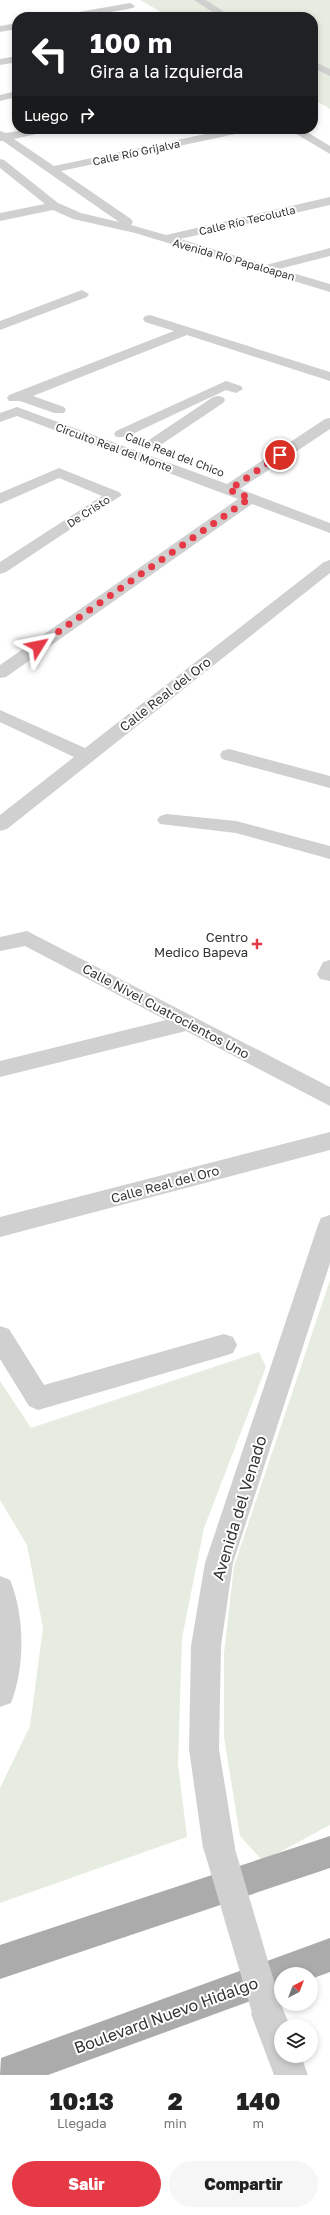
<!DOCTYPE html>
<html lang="es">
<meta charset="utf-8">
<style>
:root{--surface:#fff;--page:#f6f6f6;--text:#222;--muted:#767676;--accent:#e63946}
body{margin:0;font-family:"Golos Text",sans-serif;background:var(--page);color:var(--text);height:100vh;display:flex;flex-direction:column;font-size:15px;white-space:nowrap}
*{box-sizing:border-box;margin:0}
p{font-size:13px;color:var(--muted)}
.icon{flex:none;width:22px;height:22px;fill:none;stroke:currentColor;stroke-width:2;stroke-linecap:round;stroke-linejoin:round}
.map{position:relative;height:2075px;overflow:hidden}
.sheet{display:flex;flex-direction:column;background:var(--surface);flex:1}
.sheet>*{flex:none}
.banner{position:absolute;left:12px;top:12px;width:306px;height:122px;border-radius:16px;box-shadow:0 2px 6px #0003;background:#202124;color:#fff;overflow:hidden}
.needle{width:26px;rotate:42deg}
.buttons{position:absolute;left:274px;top:1967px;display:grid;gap:8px}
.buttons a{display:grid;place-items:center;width:44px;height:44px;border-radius:50%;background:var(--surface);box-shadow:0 2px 6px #0003;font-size:20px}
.pin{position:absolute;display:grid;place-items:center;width:34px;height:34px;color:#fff;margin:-17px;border:2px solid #fff;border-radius:50%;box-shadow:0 1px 4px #0007}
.me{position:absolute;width:44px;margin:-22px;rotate:55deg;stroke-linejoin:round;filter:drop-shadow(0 0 3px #0008)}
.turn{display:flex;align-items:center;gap:14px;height:84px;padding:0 12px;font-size:18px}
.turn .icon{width:52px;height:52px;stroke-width:2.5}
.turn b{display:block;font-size:28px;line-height:34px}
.then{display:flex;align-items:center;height:38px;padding:0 12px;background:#0003;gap:8px;font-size:15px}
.eta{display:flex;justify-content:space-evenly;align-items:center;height:68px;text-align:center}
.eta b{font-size:24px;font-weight:800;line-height:28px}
.primary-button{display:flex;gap:8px;margin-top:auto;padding:8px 12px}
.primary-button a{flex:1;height:46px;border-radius:24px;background:var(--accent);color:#fff;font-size:16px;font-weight:800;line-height:46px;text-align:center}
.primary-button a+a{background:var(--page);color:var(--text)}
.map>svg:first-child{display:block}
</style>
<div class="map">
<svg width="330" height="2075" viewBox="0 0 330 2075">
<rect width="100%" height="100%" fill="#fff"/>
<path fill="#e6ecdf" d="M140,0h190v109l-17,-10v-82h-143z
M330,1280v545l-67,36 -23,-25 -16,-99v-84l10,-87z
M259,1352l7,15 -62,161 -22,110 -4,126 9,73 -187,66v-115l30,-62 13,-98 -16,-83 -27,-45v-119l31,47z"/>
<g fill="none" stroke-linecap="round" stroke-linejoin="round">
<path fill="#d0d0d0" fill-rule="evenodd" d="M194,0h12l26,17h-12z
M130,3l5,3 -2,2 -49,9h-22l5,-3z
M17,23v6l-17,3v-6z
M17,56v6l-17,3v-6z
M313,61l17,8v7l-17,-8z
M17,91v6l-17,4v-6z
M29,129h23l-2,2 -36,8 40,27 175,-37h22l-6,3 -184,39 70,48 2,3 -2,3 35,10 164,-38v8l-150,34 86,26 64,-17v8l-51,13 51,15v8l-195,-59 -62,-14 -20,-9 -53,11v-8l45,-9 -45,-36v-9l4,1 54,43 23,10 38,9 -116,-81h-3v-10l6,2z
M288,129h14l28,17v8z
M82,290l7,4 -2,3 -87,33v-9z
M150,315l180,57v9l-143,-46 -154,61 31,11 2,3 -2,3h-10l-34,-12h-11l-2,-3 2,-3 165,-64 -29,-9 -2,-3 2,-3z
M226,381l15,5 2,3 -7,4 -10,-3 -100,47h-10l-2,-3 2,-3z
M218,396l5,1 2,3 -2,3 -67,45h-10l-2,-3 2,-3 67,-45z
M17,407l210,77 98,-65 5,-1v11l-90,60 90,34v10l-78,-29 -246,173 -6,1v-13l238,-166 -221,-83 -17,6v-9z
M59,468l60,24 3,3 -116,77 -6,2v-12l102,-66 -43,-18 -59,26v-11z
M330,560v13l-323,256 -7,2v-16l74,-58 -74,-35v-12l85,38 239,-186z
M229,749l101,27v12l-108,-29 -2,-4 2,-4z
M167,814l69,7 94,25v13l-94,-26 -76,-9 -3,-4 3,-4z
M27,931l303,156v19l-144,-75 -186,46v-16l166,-41 -141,-74 -25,5v-14z
M330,960v21l-10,-2 -3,-5 6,-12z
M330,1132v18l-330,87v-20z
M330,1215v48l-97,300 -12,83 -2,103 16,99 -5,11 -11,5 -11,-5 -5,-11 -14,-99 2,-103 14,-83 113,-338 3,-7z
M0,1326l9,3 35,56 180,-51 9,3 4,8 -4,8 -9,3 -186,54 -9,-4 -29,-47z
M0,1576l10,4c15,36 15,87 1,123l-11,4z
M268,1997l12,5 10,24h-9v30h20l7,19h-34l-23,-61 5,-12z"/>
<path fill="#ababab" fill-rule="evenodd" d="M330,1836v32l-330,111v-34z
M330,1938v34l-19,7v-5h-30v16l-233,85h-48l1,-17z"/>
<path stroke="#d0d0d0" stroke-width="30" d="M219,1848l49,166"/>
</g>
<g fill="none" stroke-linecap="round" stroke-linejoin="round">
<path stroke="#e63946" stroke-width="7" stroke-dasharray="0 12.6" d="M38,646l212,-148 -21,-8 51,-35"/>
</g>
<path fill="#e63946" stroke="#fff" stroke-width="1.5" d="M255 938h4v4h4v4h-4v4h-4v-4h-4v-4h4z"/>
<g text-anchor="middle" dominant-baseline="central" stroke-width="4" stroke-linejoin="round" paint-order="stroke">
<g font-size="11" fill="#333" stroke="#fff">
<text transform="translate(136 152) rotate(-12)">Calle Río Grijalva</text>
<text transform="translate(247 220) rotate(-13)">Calle Río Tecolutla</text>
<text transform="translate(234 259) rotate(16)">Avenida Río Papaloapan</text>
<text transform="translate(114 447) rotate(20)">Circuito Real del Monte</text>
<text transform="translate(175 454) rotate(21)">Calle Real del Chico</text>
<text transform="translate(88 511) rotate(-33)">De Cristo</text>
</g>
<g font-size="13" fill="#333" stroke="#fff">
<text transform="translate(165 694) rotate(-38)">Calle Real del Oro</text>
<text transform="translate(166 1011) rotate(28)">Calle Nivel Cuatrocientos Uno</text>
<text transform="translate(165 1184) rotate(-15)">Calle Real del Oro</text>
</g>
<g font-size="13" fill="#333" stroke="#fff" text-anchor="end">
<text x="248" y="937">Centro<tspan x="248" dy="15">Medico Bapeva</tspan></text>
</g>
<g font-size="16" fill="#333" stroke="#fff">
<text transform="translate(239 1508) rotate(-73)">Avenida del Venado</text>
<text transform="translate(166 2015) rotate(-20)">Boulevard Nuevo Hidalgo</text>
</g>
</g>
</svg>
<div class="buttons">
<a><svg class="needle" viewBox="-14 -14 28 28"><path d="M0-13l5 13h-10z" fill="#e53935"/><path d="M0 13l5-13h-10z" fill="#767676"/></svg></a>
<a><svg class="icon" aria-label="layers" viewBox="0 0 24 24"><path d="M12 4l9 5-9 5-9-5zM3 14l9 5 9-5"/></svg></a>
</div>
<div class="pin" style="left:280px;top:455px;background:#d93025"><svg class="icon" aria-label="arrive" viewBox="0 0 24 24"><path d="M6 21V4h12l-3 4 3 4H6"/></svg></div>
<svg class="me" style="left:38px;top:646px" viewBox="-20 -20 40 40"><path d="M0-17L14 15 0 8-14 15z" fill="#e63946" stroke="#fff" stroke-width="4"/></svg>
<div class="banner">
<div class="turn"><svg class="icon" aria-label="left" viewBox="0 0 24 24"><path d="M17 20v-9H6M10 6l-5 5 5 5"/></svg><div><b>100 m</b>Gira a la izquierda</div></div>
<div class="then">Luego<svg class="icon" aria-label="right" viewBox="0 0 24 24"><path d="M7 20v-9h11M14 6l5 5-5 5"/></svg></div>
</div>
</div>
<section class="sheet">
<div class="eta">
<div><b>10:13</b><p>Llegada</p></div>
<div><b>2</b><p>min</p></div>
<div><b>140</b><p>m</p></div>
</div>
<div class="primary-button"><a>Salir</a><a>Compartir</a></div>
</section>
